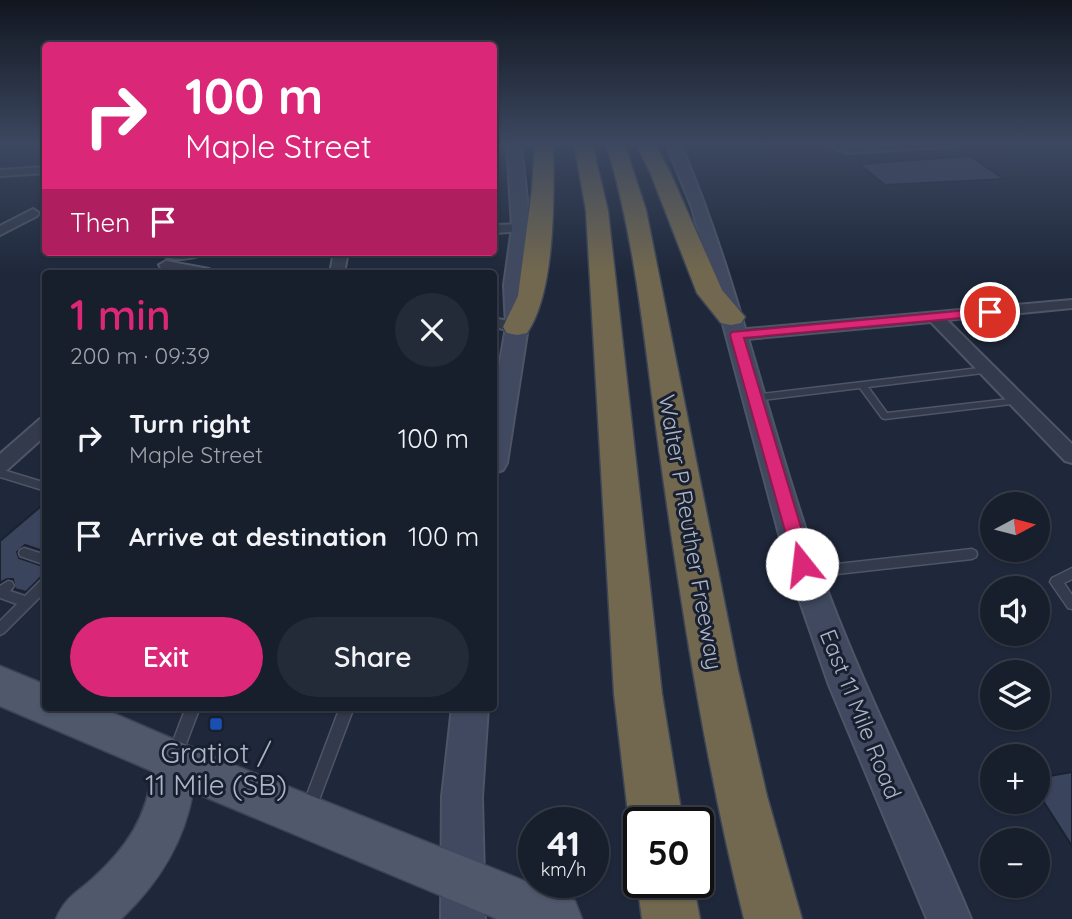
<!DOCTYPE html>
<meta charset="utf-8">
<style>
:root{--surface:#171e2c;--page:#242b38;--text:#f1f3f6;--muted:#9ea2a9;--line:#363c48;--accent:#db2777}
body{margin:0;font-family:Quicksand,sans-serif;background:var(--page);color:var(--text);height:100vh;display:flex;flex-direction:column;font-size:26px;white-space:nowrap}
*{box-sizing:border-box;margin:0}
p{font-size:23px;color:var(--muted)}
.icon{flex:none;width:38px;height:38px;fill:none;stroke:currentColor;stroke-width:2;stroke-linecap:round;stroke-linejoin:round}
.map{position:relative;flex:1;overflow:hidden}
.drawer{position:absolute;left:42px;top:270px;width:455px;height:441px;display:flex;flex-direction:column;background:var(--surface);border-radius:7px;box-shadow:0 2px 5px #0004,0 0 0 2px var(--line)}
.drawer>*{flex:none}
.guide{position:absolute;left:42px;top:42px;width:455px;height:214px;border-radius:7px;box-shadow:0 2px 5px #0004,0 0 0 2px var(--line);background:#db2777;color:#fff;overflow:hidden}
.needle{width:46px;rotate:83deg}
.tools{position:absolute;left:980px;top:492px;display:grid;gap:14px}
.tools a{display:grid;place-items:center;width:70px;height:70px;border-radius:50%;background:var(--surface);box-shadow:0 2px 5px #0004,0 0 0 2px var(--line);font-size:35px}
.speed{position:absolute;left:518px;top:807px;display:flex;gap:14px;font-size:35px;font-weight:700;text-align:center}
.speed>*{display:grid;place-content:center;width:91px;height:91px;border-radius:50%;background:var(--surface);box-shadow:0 2px 5px #0004,0 0 0 2px var(--line);line-height:1}
.speed small{font-size:18px;font-weight:400}
.speed .limit{border:4px solid #111;border-radius:10px;background:#fff;color:#111}
.pin{position:absolute;display:grid;place-items:center;width:60px;height:60px;color:#fff;margin:-30px;border:4px solid #fff;border-radius:50%;box-shadow:0 2px 7px #0007}
.me{position:absolute;width:77px;margin:-38px;rotate:344deg;stroke-linejoin:round;filter:drop-shadow(0 0 5px #0008)}
.turn{display:flex;align-items:center;gap:24px;height:147px;padding:0 28px;font-size:32px}
.turn .icon{width:91px;height:91px;stroke-width:2.5}
.turn b{display:block;font-size:49px;line-height:60px}
.then{display:flex;align-items:center;height:66px;padding:0 28px;background:#0003;gap:14px;font-size:26px}
.round{display:grid;place-items:center;flex:none;width:74px;height:74px;border-radius:37px;background:var(--page)}
.head{display:flex;align-items:center;justify-content:space-between;height:119px;padding:0 28px}
h1{font-size:42px;font-weight:600;line-height:52px;color:var(--accent)}
.button{display:flex;gap:14px;margin-top:auto;padding:14px 28px}
.button a{flex:1;height:80px;border-radius:42px;background:var(--accent);color:#fff;font-size:28px;font-weight:600;line-height:80px;text-align:center}
.button a+a{background:var(--page);color:var(--text)}
ul{padding:0;list-style:none}
li{display:flex;align-items:center;gap:21px;height:98px;padding:0 28px}
li div{flex:1}
li b{display:block;font-size:26px}
li em{font-style:normal}
.map>svg:first-child{display:block}
</style>
<div class="map">
<svg width="1072" height="919" viewBox="0 0 1072 919">
<rect width="100%" height="100%" fill="#1f283b"/>
<path fill="#3a445c" stroke="#1a2232" stroke-width="2" d="M970,156l34,23 -119,6 -26,-21z
M46,502v50l-21,-7 -8,7 2,6 27,9v5l-20,20 -11,-3 -2,-10h-6l-7,4v-42z
M1072,772v74l-34,-53v-15z"/>
<g fill="none" stroke-linecap="round" stroke-linejoin="round">
<defs>
<path id="service" d="M988,367l4,3 -1,2 -123,15 19,26 131,-15 3,1 1,2 -1,2 -136,16 -3,-1 -22,-30 -106,13 -4,-3 4,-3z
M0,469l46,14v8l-46,-14z
M24,548l22,7v10l-26,-9 -1,-3 1,-3z
M972,549l4,2 1,3 -1,3 -4,2 -162,18 -4,-2 -2,-3 2,-3 4,-2z
M1072,568v11l-8,4 8,12v14l-4,-1 -18,-26 2,-4z
M46,578v13l-42,42 -4,2v-14l17,-17 -17,-6v-12l8,-5 4,1 2,4 -4,5 15,5 17,-17z
M186,707h14l-19,50 -5,2 -5,-2 -2,-5z
M340,707h14l-38,101 -2,5 -5,2 -5,-2 -2,-5z"/>
<path id="minor" d="M820,143l29,4 114,-4 -5,3 -110,7z
M46,167v6l-46,3v-6z
M33,209l6,4 -2,3 -37,19v-9z
M521,224l4,1v6l-31,2v-8z
M166,252h40c-10,7 -33,10 -43,3z
M334,252h14l-4,21h-14z
M166,261l43,8 7,4h-29l-26,-5 -2,-3z
M1072,300v8l-125,12 125,124v19l-7,-2 -134,-139 -195,18 -8,-5 8,-5z
M494,318l28,6 3,3 -8,5 -23,-5z
M46,418v17l-39,35 -7,2v-18l40,-35z"/>
<path id="secondary" d="M507,143h14l9,85 -6,57 4,42 -21,136 -4,7 -9,3v-77l12,-69 -2,-42 8,-57z
M666,143h14c59,136 88,283 138,422 43,122 104,235 153,354h-44l-98,-234 -42,-121 -95,-356z
M452,707h36l-6,90 3,122h-44l1,-122z"/>
<path id="primary" d="M0,666l46,19v22h53l125,54 351,140 7,18h-85l-304,-127c-9,51 -35,92 -72,127h-65c9,-21 19,-25 36,-40 34,-30 56,-63 60,-108l-152,-65z"/>
<path id="motorway" d="M535,143h18c1,51 3,148 -26,190l-10,2 -10,-2 -4,-6 15,-31 14,-107z
M574,143h18l16,68 54,483 21,128h-44v20l-10,-20 -15,-128 -28,-483z
M606,143h18l22,67 92,460 29,126 35,123h-58c-38,-153 -62,-307 -84,-463 -15,-105 -23,-211 -54,-313z
M635,143h19l16,29 52,118 23,27 -4,6 -10,2 -10,-2 -24,-30 -47,-121z
M639,877v5h54l7,37h-58l-5,-37z"/>
</defs>
<use href="#service" stroke="#4d5566" stroke-width="3"/>
<use href="#minor" stroke="#4d5566" stroke-width="4"/>
<use href="#secondary" stroke="#4d5566" stroke-width="4"/>
<use href="#primary" stroke="#3c4455" stroke-width="3"/>
<use href="#motorway" stroke="#3d4556" stroke-width="3"/>
<use href="#service" fill="#333a4b" fill-rule="evenodd"/>
<use href="#minor" fill="#333a4b" fill-rule="evenodd"/>
<use href="#secondary" fill="#40495f" fill-rule="evenodd"/>
<use href="#primary" fill="#50596c" fill-rule="evenodd"/>
<use href="#motorway" fill="#72684f" fill-rule="evenodd"/>
</g>
<linearGradient id="sky" x2="0" y2="1"><stop stop-color="#111620"/><stop offset="0.53" stop-color="#3c4860"/><stop offset="1" stop-color="#3c4860" stop-opacity="0"/></linearGradient>
<rect width="1072" height="272" fill="url(#sky)"/>
<path fill="#db2777" stroke="#8e194d" stroke-width="2" d="M990,308l4,1v6l-250,23 68,226 -3,6 -7,2 -6,-2 -66,-235 2,-3z"/>
<rect fill="#1a4fb4" stroke="#182030" stroke-width="2.5" x="209" y="717" width="14" height="14" rx="3.5"/>
<g text-anchor="middle" dominant-baseline="central" stroke-width="6" stroke-linejoin="round" paint-order="stroke">
<g font-size="23" fill="#adb5c8" stroke="#182030">
<text transform="translate(691 532) rotate(80)">Walter P Reuther Freeway</text>
<text transform="translate(861 714) rotate(68)">East 11 Mile Road</text>
</g>
<g font-size="28" fill="#adb5c8" stroke="#182030">
<text x="216" y="752">Gratiot /<tspan x="216" dy="32">11 Mile (SB)</tspan></text>
</g>
</g>
</svg>
<div class="tools">
<a><svg class="needle" viewBox="-14 -14 28 28"><path d="M0-13l5 13h-10z" fill="#e53935"/><path d="M0 13l5-13h-10z" fill="#9ea2a9"/></svg></a>
<a><svg class="icon" aria-label="sound" viewBox="0 0 24 24"><path d="M4 9h4l5-4v14l-5-4H4zM17 9q2 3 0 6"/></svg></a>
<a><svg class="icon" aria-label="layers" viewBox="0 0 24 24"><path d="M12 4l9 5-9 5-9-5zM3 14l9 5 9-5"/></svg></a>
<a>+</a>
<a>−</a>
</div>
<div class="speed"><div>41<small>km/h</small></div><div class="limit">50</div></div>
<div class="pin" style="left:990px;top:312px;background:#d93025"><svg class="icon" aria-label="arrive" viewBox="0 0 24 24"><path d="M6 21V4h12l-3 4 3 4H6"/></svg></div>
<svg class="me" style="left:802px;top:564px" viewBox="-20 -20 40 40"><circle r="19" fill="#fff"/><path d="M0-13L10 11 0 6-10 11z" fill="#db2777"/></svg>
<div class="guide">
<div class="turn"><svg class="icon" aria-label="right" viewBox="0 0 24 24"><path d="M7 20v-9h11M14 6l5 5-5 5"/></svg><div><b>100 m</b>Maple Street</div></div>
<div class="then">Then<svg class="icon" aria-label="arrive" viewBox="0 0 24 24"><path d="M6 21V4h12l-3 4 3 4H6"/></svg></div>
</div>
<section class="drawer">
<div class="head"><div><h1>1 min</h1><p>200 m · 09:39</p></div><a class="round"><svg class="icon" aria-label="close" viewBox="0 0 24 24"><path d="M6 6l12 12M18 6L6 18"/></svg></a></div>
<ul>
<li><svg class="icon" aria-label="right" viewBox="0 0 24 24"><path d="M7 20v-9h11M14 6l5 5-5 5"/></svg><div><b>Turn right</b><p>Maple Street</p></div><em>100 m</em></li>
<li><svg class="icon" aria-label="arrive" viewBox="0 0 24 24"><path d="M6 21V4h12l-3 4 3 4H6"/></svg><div><b>Arrive at destination</b></div><em>100 m</em></li>
</ul>
<div class="button"><a>Exit</a><a>Share</a></div>
</section>
</div>
